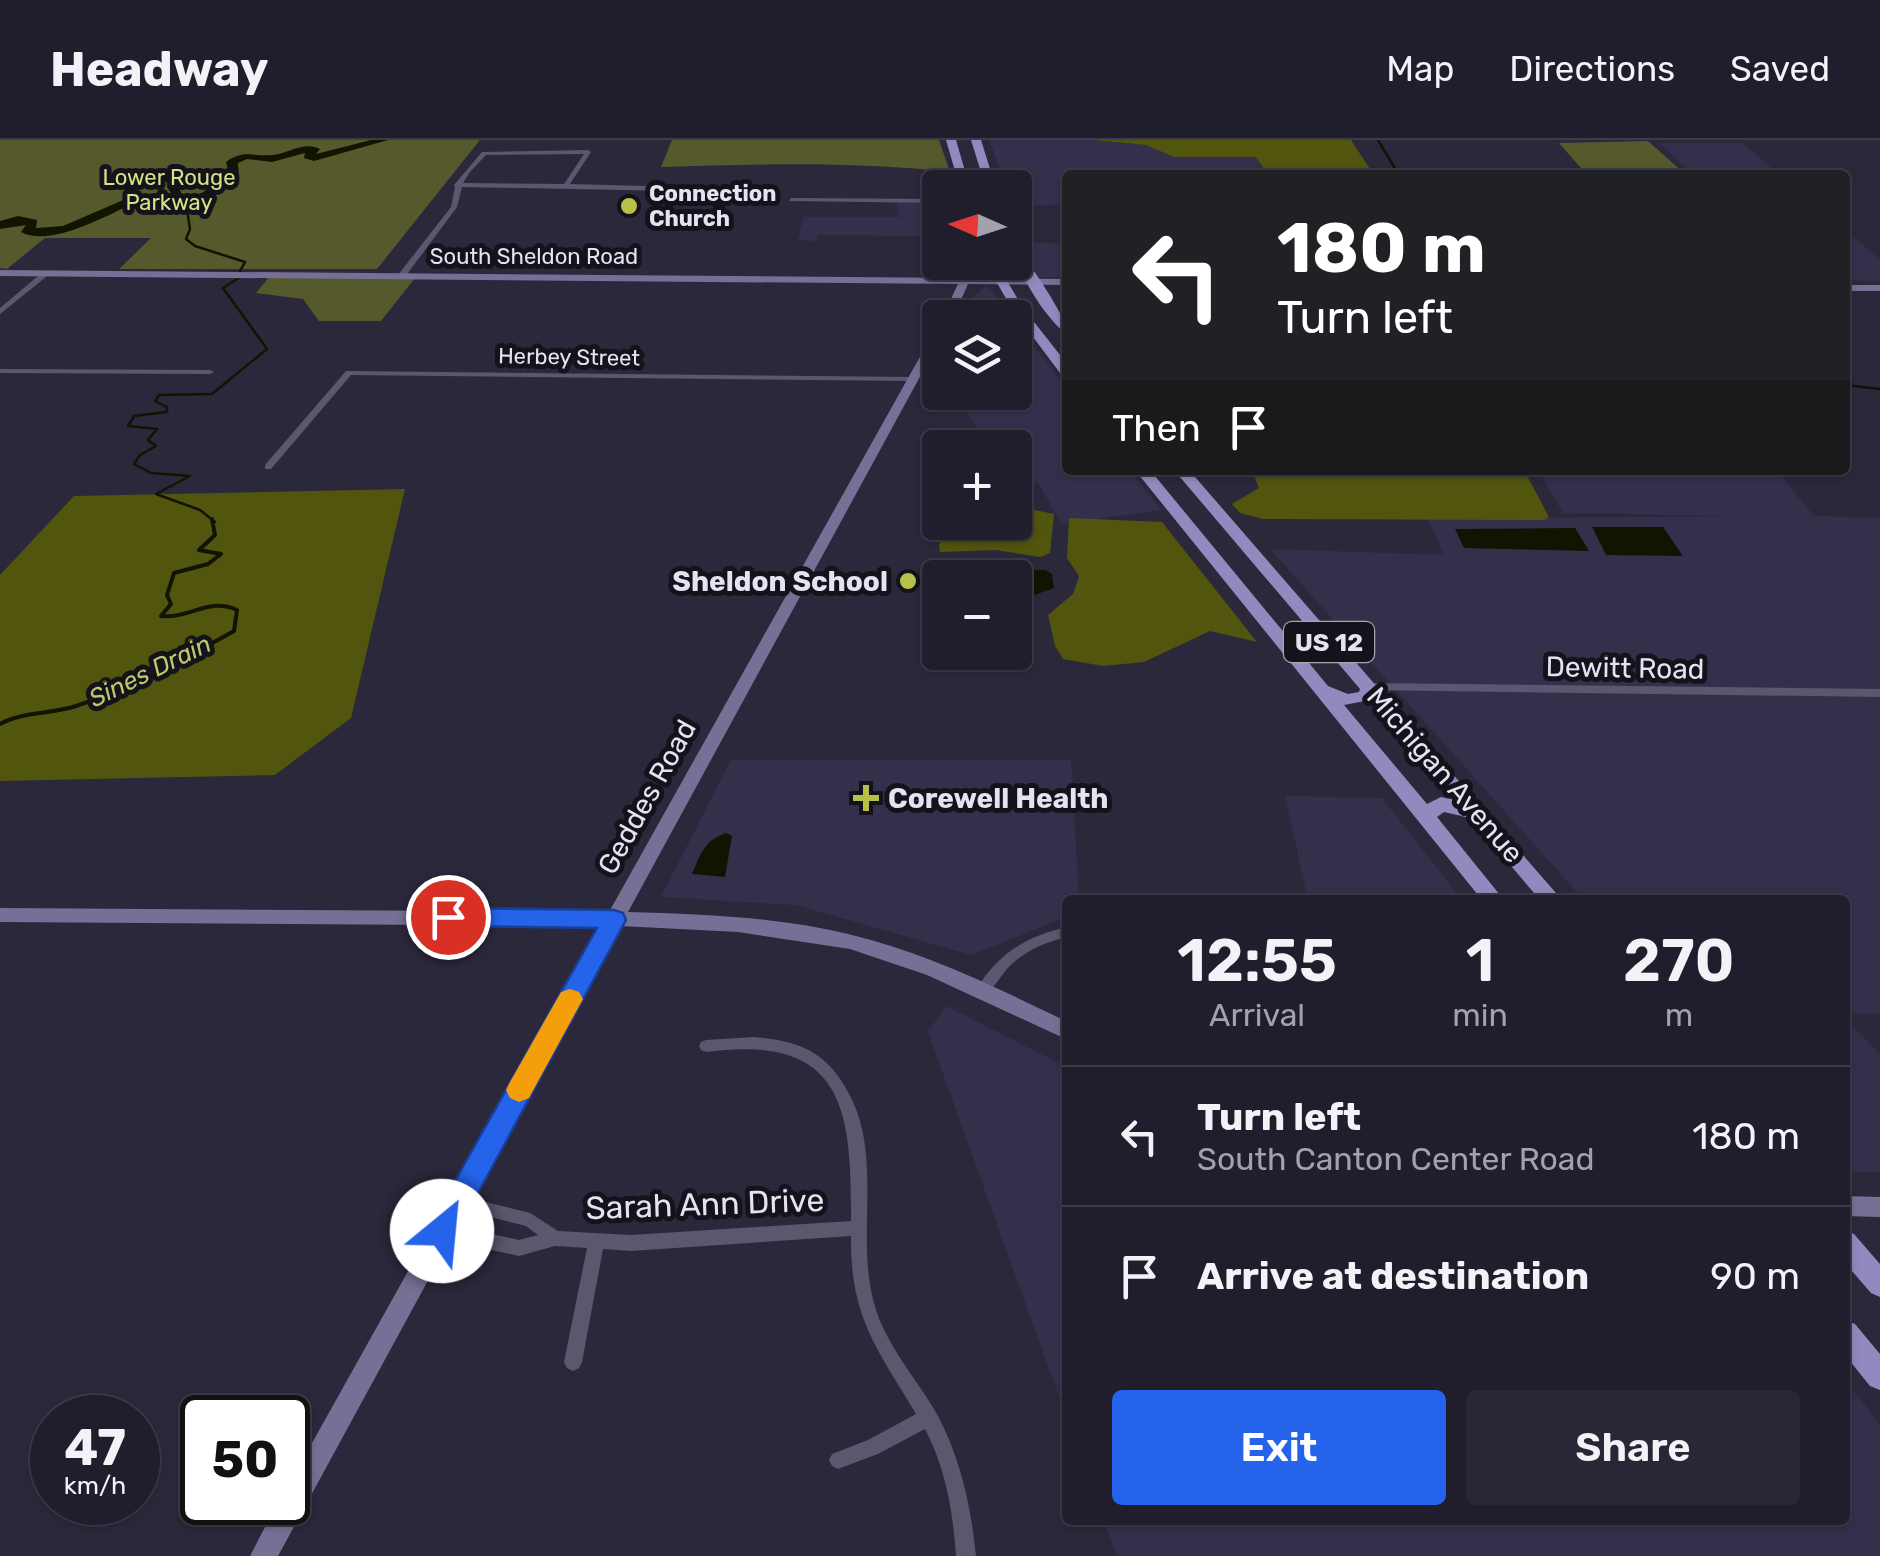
<!DOCTYPE html>
<meta charset="utf-8">
<style>
:root{--surface:#201e2d;--page:#282735;--text:#f1f3f6;--muted:#a2a2aa;--line:#3d3c49;--accent:#2563eb}
body{margin:0;font-family:Rubik,sans-serif;background:var(--page);color:var(--text);height:100vh;display:flex;flex-direction:column;font-size:38px;white-space:nowrap}
*{box-sizing:border-box;margin:0}
p{font-size:32px;color:var(--muted)}
.icon{flex:none;width:55px;height:55px;fill:none;stroke:currentColor;stroke-width:2;stroke-linecap:round;stroke-linejoin:round}
.map{position:relative;flex:1;overflow:hidden}
.side{position:absolute;left:1062px;top:755px;width:788px;height:630px;display:flex;flex-direction:column;background:var(--surface);border-radius:10px;box-shadow:0 2px 8px #0004,0 0 0 2px var(--line)}
.side>*{flex:none}
.guide{position:absolute;left:1062px;top:30px;width:788px;height:305px;border-radius:10px;box-shadow:0 2px 8px #0004,0 0 0 2px var(--line);background:#202124;color:#fff;overflow:hidden}
.needle{width:65px;rotate:273deg}
.fabs{position:absolute;left:922px;top:30px;display:grid;gap:20px}
.fabs a{display:grid;place-items:center;width:110px;height:110px;border-radius:10px;background:var(--surface);box-shadow:0 2px 8px #0004,0 0 0 2px var(--line);font-size:50px}
.speed{position:absolute;left:30px;top:1255px;display:flex;gap:20px;font-size:50px;font-weight:700;text-align:center}
.speed>*{display:grid;place-content:center;width:130px;height:130px;border-radius:50%;background:var(--surface);box-shadow:0 2px 8px #0004,0 0 0 2px var(--line);line-height:1}
.speed small{font-size:25px;font-weight:400}
.speed .limit{border:5px solid #111;border-radius:15px;background:#fff;color:#111}
.pin{position:absolute;display:grid;place-items:center;width:85px;height:85px;color:#fff;margin:-42px;border:5px solid #fff;border-radius:50%;box-shadow:0 2px 10px #0007}
.me{position:absolute;width:110px;margin:-55px;rotate:28deg;stroke-linejoin:round;filter:drop-shadow(0 0 8px #0008)}
.turn{display:flex;align-items:center;gap:35px;height:210px;padding:0 50px;font-size:45px}
.turn .icon{width:130px;height:130px;stroke-width:2.5}
.turn b{display:block;font-size:70px;line-height:85px}
.then{display:flex;align-items:center;height:95px;padding:0 50px;background:#0003;gap:20px;font-size:38px}
.eta{display:flex;justify-content:space-evenly;align-items:center;height:170px;text-align:center}
.eta b{font-size:60px;font-weight:600;line-height:70px}
.action{display:flex;gap:20px;margin-top:auto;padding:20px 50px}
.action a{flex:1;height:115px;border-radius:10px;background:var(--accent);color:#fff;font-size:40px;font-weight:600;line-height:115px;text-align:center}
.action a+a{background:var(--page);color:var(--text)}
ul{padding:0;list-style:none}
li{display:flex;align-items:center;gap:30px;height:140px;padding:0 50px;border-top:2px solid var(--line)}
li div{flex:1}
li b{display:block;font-size:38px}
li em{font-style:normal}
header{display:flex;align-items:center;gap:60px;box-sizing:border-box;height:140px;padding:0 50px;background:var(--surface);border-bottom:2px solid var(--line)}
header strong{font-size:48px}
nav{display:flex;gap:55px;margin-inline-start:auto;font-size:35px}
.map>svg:first-child{display:block}
</style>
<header>
<strong>Headway</strong>
<nav><a>Map</a><a>Directions</a><a>Saved</a></nav>
</header>
<div class="map">
<svg width="1880" height="1416" viewBox="0 0 1880 1416">
<rect width="100%" height="100%" fill="#2b283c"/>
<path fill="#34304b" d="M989,0h105l52,5 28,12h82l13,18h-201l-1,30h-52v-17l-8,-1z
M1660,3h83l37,32h-87z
M896,63h44v33l-122,-1 -3,6 -17,-1 6,-23h96z
M1845,90l35,29v22l-35,-1z
M1023,103h44v34h-29z
M987,145l26,32h-52l1,-11z
M1015,181l52,68 1,81h62l31,40 -99,14 -24,-41 -23,3v-38l-26,-1 -35,-55h61z
M1538,330h238l38,46 66,2v496l-35,-1v-113h-261l-314,-351 174,6 -16,-36 314,-3 -179,-3z
M731,620h340l8,140h-11l-1,17 -96,38 -175,-50 -135,-8z
M1285,656l97,2 80,102h-154z
M946,866l121,61v352l-139,-387z
M1845,878l35,36v118h-35z
M1845,1240l35,44v132h-763l-13,-36h741z"/>
<path fill="#55592c" d="M0,0h480l-103,129h-258l32,-31h-106l-38,31 -7,-1z
M672,0h267l11,32c-97,-11 -192,-8 -289,-5z
M1648,1l38,34h-99l-28,-32z
M270,136l145,2 -34,43h-62l-16,-22 -47,-6z"/>
<path fill="#51550e" d="M1094,0h257l23,35h-106l-12,-18h-82l-28,-12z
M1252,330h272l25,47 -5,3 -281,-1 -23,-6 -8,-9 27,-16z
M405,349l-54,229 -76,57 -275,6v-206l74,-79z
M1015,366l39,8 -4,39 -10,4 -44,-7 -56,2 -1,-7 10,-22 66,-1z
M1069,378l93,4 95,120 -47,-11 -66,31 -41,4 -40,-7 -8,-13 -7,-31 25,-21 6,-18 -12,-18z"/>
<path fill="#121402" d="M1592,387h71l20,29 -77,-1z
M1575,388l14,23 -125,-3 -9,-19z
M1045,430l7,4 2,14 -22,8 -17,-1v-17l-16,-3 4,-4z
M726,693l6,3 -7,41 -33,-3c9,-21 12,-33 34,-41z"/>
<g fill="none" stroke-linecap="round" stroke-linejoin="round">
<path stroke="#121402" stroke-width="2.5" d="M1378,0l21,35
M186,63l4,26 -4,10 9,7 50,16 -5,9
M1845,245l35,4
M215,382l-15,-12 -44,-16 34,-18 -39,-3 -17,-9 6,-9 16,-9 -8,-6 9,-11 -29,-3 6,-10 33,-4v-5l-12,-6 4,-6 53,-1 55,-45 -44,-61 17,-11"/>
<path stroke="#121402" stroke-width="4" d="M0,584c21,-12 52,-10 76,-18 55,-18 108,-47 158,-75l3,-21c-29,-13 -47,9 -76,6l10,-12 -4,-9 7,-22 34,-9 13,-10 -22,-4 16,-15 -3,-16"/>
<path fill="#121402" fill-rule="evenodd" d="M371,0h17l-74,21 -10,-3 1,-5 -33,9 -25,-3 -9,4 1,15 -35,23 -34,4 3,-9 -6,-9 3,-4 -13,-4 -23,7 7,10 -5,6c-28,13 -86,46 -115,30l5,-7 -26,4v-8l18,-5 19,4 -1,8 27,-2 65,-28 -5,-16 34,-9 24,6 -2,8 4,11 14,-2 32,-21 -3,-13c18,-13 28,-5 47,-7 17,-2 31,-14 47,-6l-4,5z"/>
<path fill="#5a576e" fill-rule="evenodd" d="M588,10l3,2 -21,32 155,4 3,2 -3,2 -263,-5 -5,20 -52,70 -7,-2 53,-68 4,-20 -1,-2 28,-33zM584,14l-20,30 -101,-1 7,-11 16,-17z
M791,58l149,1v4l-151,-2z
M44,131l7,2 -51,41v-6z
M0,229l210,1 4,2 -4,2 -210,-1z
M346,231l567,6 4,2 -4,2 -562,-6 -80,94h-6v-4z
M1370,543l510,6v8l-514,-7 -2,-3z
M1068,787v10c-23,5 -44,14 -60,31 -5,5 -18,25 -22,27 -2,1 -5,-1 -8,-1l-2,-4c21,-36 52,-55 92,-63z
M754,897c45,4 72,14 94,55 36,64 7,143 26,211 11,42 44,77 64,113 23,44 33,91 38,140h-20c-3,-44 -10,-87 -31,-127l-47,25 -40,15 -6,-3 -3,-6 3,-6 36,-14 48,-26c-39,-66 -66,-96 -65,-178l-220,15 -28,-2 -21,113 -3,6 -6,3 -6,-3 -3,-6 23,-114 -32,-2 -36,10 -77,-17 -6,-3 -2,-5 2,-5 6,-3 77,17 19,-5 -12,-9 -74,-19 -2,-5 2,-5 6,-2 72,18 28,18 73,4 220,-14c1,-114 -8,-187 -145,-169l-5,-2 -2,-4 2,-4 5,-2z"/>
<path fill="#767096" fill-rule="evenodd" d="M968,122h10l-7,16 97,1v6l-100,-1 -15,34h-11l16,-34 -958,-8v-6l961,8z
M1845,145h35v6h-35z
M940,187v13l-312,572c74,2 148,5 220,22 77,18 149,54 220,88v18l-141,-65 -77,-26 -112,-17 -117,-6 -343,630h-28l28,-54h10v-16l313,-560 -601,-4v-14l609,4 326,-582z
M1845,1056l35,1v20l-35,-1z"/>
<path fill="#928abe" fill-rule="evenodd" d="M946,0h10l14,48h-10z
M971,0h10l15,48h-10z
M1015,107l4,1c11,18 49,70 49,87 -21,-14 -53,-64 -53,-88z
M985,122h11l27,46 45,57v13l-5,-1 -51,-68z
M1135,330h15l178,216 20,8 11,-2 1,-3 -186,-219h15l373,430h-22l-70,-82 -26,-6 -7,5 67,83h-22zM1370,560l85,100 -14,-3 -14,7 -83,-99z
M1845,1091l9,3 26,30v33l-9,-4 -26,-30z
M1845,1180l10,4 25,30v36l-10,-4 -25,-31z"/>
</g>
<path fill="#2563eb" stroke="#184099" stroke-width="2.5" d="M448,768l166,2 9,3 3,7 -174,321 -10,4 -10,-4 -5,-10 5,-9 165,-294 -149,-2 -8,-3 -3,-6 3,-7z"/>
<path fill="#f59e0b" d="M570,849l9,3 4,7 -54,99 -10,4 -9,-4 -4,-8 4,-8 51,-90z"/>
<g fill="#b8c147" stroke="#14131c" stroke-width="4">
<circle cx="629" cy="66" r="10"/>
<circle cx="908" cy="441" r="10"/>
<path d="M861 643h10v10h10v10h-10v10h-10v-10h-10v-10h10z"/>
</g>
<g text-anchor="middle" dominant-baseline="central" stroke-width="10" stroke-linejoin="round" paint-order="stroke">
<g font-size="22" fill="#d9e283" stroke="#14131c">
<text x="169" y="37">Lower Rouge<tspan x="169" dy="25">Parkway</tspan></text>
</g>
<g font-size="22" font-weight="bold" fill="#e5e3f1" stroke="#14131c" text-anchor="start">
<text x="649" y="53">Connection<tspan x="649" dy="25">Church</tspan></text>
</g>
<g font-size="22" fill="#e5e3f1" stroke="#14131c">
<text x="534" y="116">South Sheldon Road</text>
<text transform="translate(569 217) rotate(1)">Herbey Street</text>
</g>
<rect fill="#14131c" stroke="#a6a5b1" stroke-width="2.5" x="1284" y="482" width="90" height="40" rx="8"/>
<g font-size="25" font-weight="bold" fill="#e5e3f1">
<text x="1329" y="502">US 12</text>
</g>
<g font-size="25" font-style="italic" fill="#bfc869" stroke="#14131c">
<text transform="translate(150 531) rotate(-26)">Sines Drain</text>
</g>
<g font-size="28" font-weight="bold" fill="#e5e3f1" stroke="#14131c" text-anchor="end">
<text x="888" y="441">Sheldon School</text>
<text x="888" y="658" text-anchor="start">Corewell Health</text>
</g>
<g font-size="28" fill="#e5e3f1" stroke="#14131c">
<text transform="translate(1625 528) rotate(1)">Dewitt Road</text>
<text transform="translate(1445 635) rotate(49)">Michigan Avenue</text>
<text transform="translate(647 657) rotate(-61)">Geddes Road</text>
</g>
<g font-size="32" fill="#e5e3f1" stroke="#14131c">
<text transform="translate(705 1064) rotate(-2)">Sarah Ann Drive</text>
</g>
</g>
</svg>
<div class="fabs">
<a><svg class="needle" viewBox="-14 -14 28 28"><path d="M0-13l5 13h-10z" fill="#e53935"/><path d="M0 13l5-13h-10z" fill="#a2a2aa"/></svg></a>
<a><svg class="icon" aria-label="layers" viewBox="0 0 24 24"><path d="M12 4l9 5-9 5-9-5zM3 14l9 5 9-5"/></svg></a>
<a>+</a>
<a>−</a>
</div>
<div class="speed"><div>47<small>km/h</small></div><div class="limit">50</div></div>
<div class="pin" style="left:448px;top:777px;background:#d93025"><svg class="icon" aria-label="arrive" viewBox="0 0 24 24"><path d="M6 21V4h12l-3 4 3 4H6"/></svg></div>
<svg class="me" style="left:442px;top:1091px" viewBox="-20 -20 40 40"><circle r="19" fill="#fff"/><path d="M0-13L10 11 0 6-10 11z" fill="#2563eb"/></svg>
<div class="guide">
<div class="turn"><svg class="icon" aria-label="left" viewBox="0 0 24 24"><path d="M17 20v-9H6M10 6l-5 5 5 5"/></svg><div><b>180 m</b>Turn left</div></div>
<div class="then">Then<svg class="icon" aria-label="arrive" viewBox="0 0 24 24"><path d="M6 21V4h12l-3 4 3 4H6"/></svg></div>
</div>
<section class="side">
<div class="eta">
<div><b>12:55</b><p>Arrival</p></div>
<div><b>1</b><p>min</p></div>
<div><b>270</b><p>m</p></div>
</div>
<ul>
<li><svg class="icon" aria-label="left" viewBox="0 0 24 24"><path d="M17 20v-9H6M10 6l-5 5 5 5"/></svg><div><b>Turn left</b><p>South Canton Center Road</p></div><em>180 m</em></li>
<li><svg class="icon" aria-label="arrive" viewBox="0 0 24 24"><path d="M6 21V4h12l-3 4 3 4H6"/></svg><div><b>Arrive at destination</b></div><em>90 m</em></li>
</ul>
<div class="action"><a>Exit</a><a>Share</a></div>
</section>
</div>
